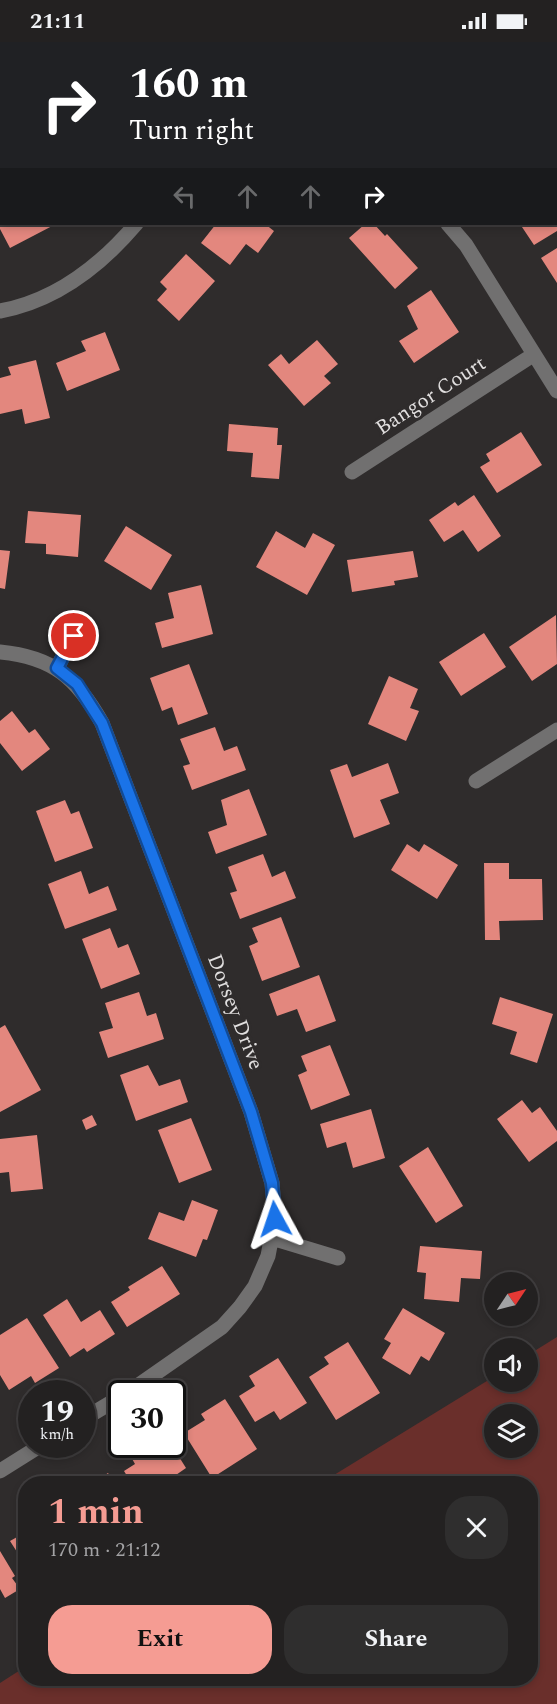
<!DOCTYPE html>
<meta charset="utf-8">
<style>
:root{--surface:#232121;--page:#2f2e2e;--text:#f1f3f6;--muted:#a3a3a5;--line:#403e3f;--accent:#f59c93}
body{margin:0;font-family:Spectral,serif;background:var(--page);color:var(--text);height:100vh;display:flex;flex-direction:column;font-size:22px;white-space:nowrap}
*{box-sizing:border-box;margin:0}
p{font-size:20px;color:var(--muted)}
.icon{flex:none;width:33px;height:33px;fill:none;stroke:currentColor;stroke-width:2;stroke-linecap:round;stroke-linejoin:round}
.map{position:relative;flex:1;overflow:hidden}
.panel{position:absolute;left:18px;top:1434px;width:520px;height:210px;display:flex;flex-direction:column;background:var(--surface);border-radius:24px;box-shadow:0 3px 9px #0003,0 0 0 2px var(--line)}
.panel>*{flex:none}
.guide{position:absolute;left:0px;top:0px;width:558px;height:183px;box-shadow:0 3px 9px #0003,0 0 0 2px var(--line);background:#202124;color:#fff;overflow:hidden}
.needle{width:39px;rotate:55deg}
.controls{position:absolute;left:484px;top:1230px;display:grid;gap:12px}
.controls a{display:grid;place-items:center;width:54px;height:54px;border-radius:50%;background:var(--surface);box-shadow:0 3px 9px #0003,0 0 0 2px var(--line);font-size:30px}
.speed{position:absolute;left:18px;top:1338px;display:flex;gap:12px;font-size:30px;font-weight:700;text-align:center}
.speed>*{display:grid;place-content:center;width:78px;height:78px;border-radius:50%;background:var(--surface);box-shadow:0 3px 9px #0003,0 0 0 2px var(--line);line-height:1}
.speed small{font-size:15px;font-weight:400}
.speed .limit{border:3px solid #111;border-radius:9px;background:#fff;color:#111}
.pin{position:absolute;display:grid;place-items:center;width:51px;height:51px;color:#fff;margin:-26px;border:3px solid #fff;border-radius:50%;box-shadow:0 2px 6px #0007}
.me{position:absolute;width:66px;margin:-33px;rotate:355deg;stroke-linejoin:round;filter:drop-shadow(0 0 4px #0008)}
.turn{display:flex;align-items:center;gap:21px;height:126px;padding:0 30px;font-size:27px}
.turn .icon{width:78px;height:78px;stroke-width:2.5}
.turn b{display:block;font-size:42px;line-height:51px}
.lanes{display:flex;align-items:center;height:57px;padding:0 30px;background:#0003;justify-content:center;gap:30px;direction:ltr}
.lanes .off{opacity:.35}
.round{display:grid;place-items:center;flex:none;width:63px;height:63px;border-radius:24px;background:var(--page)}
.head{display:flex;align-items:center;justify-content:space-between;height:102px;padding:0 30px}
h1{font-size:36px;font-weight:700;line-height:45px;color:var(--accent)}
.button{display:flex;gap:12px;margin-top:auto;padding:12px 30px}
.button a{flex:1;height:69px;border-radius:24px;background:var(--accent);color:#111;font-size:24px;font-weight:700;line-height:69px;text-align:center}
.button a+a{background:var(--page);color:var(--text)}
.status{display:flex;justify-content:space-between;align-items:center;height:42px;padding:0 30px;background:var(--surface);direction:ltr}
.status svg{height:16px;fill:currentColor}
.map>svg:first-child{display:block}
</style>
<div class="status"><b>21:11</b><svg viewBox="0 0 49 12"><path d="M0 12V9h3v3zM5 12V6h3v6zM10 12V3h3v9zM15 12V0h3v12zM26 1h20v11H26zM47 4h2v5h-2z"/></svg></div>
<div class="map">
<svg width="557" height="1662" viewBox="0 0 557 1662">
<rect width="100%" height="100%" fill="#2f2c2c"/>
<path fill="#6a2f2b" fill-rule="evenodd" d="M557,1295v367h-557v-21l25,-16 1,11h505v-194l-210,-1 174,-107v6h33v-27zM495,1372h33v34h-33z"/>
<path fill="#e3877e" d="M0,182h56l-46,24 -10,-19z
M216,182h49l9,7 -16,22 -12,-9 -16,21 -29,-22z
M365,182h9l11,12 2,-2 31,34 -23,21 -46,-51z
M520,182h37v7l-23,14z
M557,206v35l-16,-25z
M186,212l29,27 -36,40 -22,-21 10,-11 -7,-7z
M431,248l28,42 -45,31 -15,-22 19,-12 -11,-23z
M105,290l15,38 -53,21 -11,-28 30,-12 -5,-10z
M317,298l21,24 -14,12 7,7 -27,23 -36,-41 13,-11 8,10z
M36,318l14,58 -25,6 -3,-15 -22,5v-36l11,-3 -3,-8z
M229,382l49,4 -1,17h5l-3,34 -28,-2 2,-24 -26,-2z
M521,390l21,33 -45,28 -17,-26 10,-6 -4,-7z
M474,453l27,41 -23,16 -15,-22 -19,12 -15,-22 26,-18 3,4z
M28,469l53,4 -3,42 -32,-3v-10l-21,-1z
M126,484l46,29 -21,35 -47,-29z
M276,489l29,17 8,-15 22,12 -28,50 -51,-28z
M0,508l10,1 -5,38 -5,-1z
M413,509l5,26 -24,4 1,4 -43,7 -5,-32z
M201,543l12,49 -51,14 -7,-25 19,-5 -6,-25z
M556,573l1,49 -25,17 -23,-34z
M484,591l22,34 -45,29 -22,-34z
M189,622l19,50 -30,11 -6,-18 -10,4 -12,-33z
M389,634l29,13 -8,19 9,3 -13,30 -38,-17z
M12,669l17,22 6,-4 15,20 -28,22 -22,-28v-22z
M215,685l9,24 13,-5 9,24 -54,20 -9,-24 7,-2 -10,-25z
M388,721l11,30 -19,7 10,24 -36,14 -24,-68 17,-6 5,13z
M249,747l18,46 -51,19 -8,-22 19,-7 -6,-25z
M65,758l6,14 8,-3 14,37 -38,14 -19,-51z
M407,802l12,8 5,-8 34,21 -21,34 -46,-29z
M263,812l9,23 13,-6 11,27 -56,21 -10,-26 7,-2 -9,-24z
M484,821h25v16h33l1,41 -44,1 1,19h-15z
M81,829l8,23 19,-8 9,24 -52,19 -17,-45z
M281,875l19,50 -38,14 -13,-35 9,-4 -6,-14z
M110,886l8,20 10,-4 12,30 -39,15 -19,-50z
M319,933l17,46 -30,11 -9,-23 -20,7 -8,-22z
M139,950l8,24 9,-3 8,26 -56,19 -9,-26 14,-4 -8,-25z
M500,955l53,17 -16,49 -27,-9 7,-22 -25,-8z
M5,983l36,65 -41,22v-84z
M330,1003l20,50 -39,15 -13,-35 9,-4 -6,-15z
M148,1023l11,21 21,-7 8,23 -52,19 -16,-46z
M522,1058l10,13 8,-6 17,24v10l-28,21 -32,-43z
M371,1067l14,49 -32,10 -7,-26 -19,6 -7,-24z
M92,1073l5,10 -11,5 -4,-10z
M191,1076l21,52 -33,13 -21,-53z
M37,1093l6,54 -32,3 -2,-20 -9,1v-34z
M428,1105l35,59 -27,17 -37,-57z
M192,1158l26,10 -11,30 -4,-1 -7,18 -48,-18 11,-27 25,9z
M420,1204l62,5 -2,28 -19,-1 -2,24 -35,-3 2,-26 -9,-1z
M162,1224l18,28 -53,33 -16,-25 19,-12 -2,-3z
M67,1257l14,23 19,-12 15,24 -28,18 -3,-4 -14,9 -27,-42z
M403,1266l42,25 -16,28 -8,-5 -11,19 -28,-17 9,-15 -7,-4z
M27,1276l32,50 -24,15 -4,-7 -22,14 -9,-15v-40z
M348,1300l32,51 -44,27 -27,-43 20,-13 -5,-7z
M278,1316l29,45 -27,17 -6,-9 -19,11 -16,-26 16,-10 -6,-10z
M225,1357l32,50 -45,29 -28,-45 21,-13 -4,-6z
M151,1402h20l15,24 -23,16h-31l-8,-13 11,-7 -4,-7z
M108,1431l6,11h-22z
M26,1490v34l-16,-25z
M0,1509l15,25 -3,2 8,11 -15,9 -5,-9z"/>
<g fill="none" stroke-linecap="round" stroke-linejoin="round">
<path stroke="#717070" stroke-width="15" d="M269,2l1,-2
M448,182l18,21 91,146
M0,269c55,-10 101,-46 136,-87
M352,430l181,-117
M0,610c53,5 77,26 102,71l149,389 21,71 3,36 -7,37 -13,30 -15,21 -18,20 -96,67
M57,626l17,-32
M476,739l81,-51
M272,1196l66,20
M82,1378l40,-24
M0,1429l43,-27"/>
</g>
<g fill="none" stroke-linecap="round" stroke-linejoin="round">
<defs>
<path id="route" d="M74,594l-17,32 20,16 25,39 149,389 21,71 3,36"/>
</defs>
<use href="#route" stroke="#114b97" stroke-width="15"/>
<use href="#route" stroke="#1a73e8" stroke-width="10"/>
</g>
<g text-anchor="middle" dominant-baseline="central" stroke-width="6" stroke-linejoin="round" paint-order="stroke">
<g font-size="21" fill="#e1dfdf" stroke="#2f2c2c">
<text transform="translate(431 354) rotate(-33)">Bangor Court</text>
<text transform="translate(235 970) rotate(69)">Dorsey Drive</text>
</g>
</g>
</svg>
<div class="controls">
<a><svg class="needle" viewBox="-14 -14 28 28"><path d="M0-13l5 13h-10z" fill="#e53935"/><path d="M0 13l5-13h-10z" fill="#a3a3a5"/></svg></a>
<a><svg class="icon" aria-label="sound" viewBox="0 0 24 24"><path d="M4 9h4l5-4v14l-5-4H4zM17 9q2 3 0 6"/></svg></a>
<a><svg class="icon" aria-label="layers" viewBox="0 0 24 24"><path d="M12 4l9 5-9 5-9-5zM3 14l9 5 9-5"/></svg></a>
</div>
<div class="speed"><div>19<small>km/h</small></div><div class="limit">30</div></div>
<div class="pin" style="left:74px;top:594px;background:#d93025"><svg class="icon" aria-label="arrive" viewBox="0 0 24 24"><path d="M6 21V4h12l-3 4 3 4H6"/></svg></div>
<svg class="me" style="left:275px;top:1177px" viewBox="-20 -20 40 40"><path d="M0-17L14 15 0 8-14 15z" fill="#1a73e8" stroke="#fff" stroke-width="4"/></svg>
<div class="guide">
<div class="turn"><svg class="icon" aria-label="right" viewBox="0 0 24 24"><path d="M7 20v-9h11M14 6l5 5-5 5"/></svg><div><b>160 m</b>Turn right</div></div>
<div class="lanes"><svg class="icon off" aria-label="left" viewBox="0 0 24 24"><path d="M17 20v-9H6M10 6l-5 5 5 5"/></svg><svg class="icon off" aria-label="ahead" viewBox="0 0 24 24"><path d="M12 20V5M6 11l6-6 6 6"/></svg><svg class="icon off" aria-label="ahead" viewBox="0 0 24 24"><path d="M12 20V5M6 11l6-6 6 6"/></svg><svg class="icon" aria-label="right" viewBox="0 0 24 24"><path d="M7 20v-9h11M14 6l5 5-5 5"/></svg></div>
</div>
<section class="panel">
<div class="head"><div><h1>1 min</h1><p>170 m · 21:12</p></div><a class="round"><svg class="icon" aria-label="close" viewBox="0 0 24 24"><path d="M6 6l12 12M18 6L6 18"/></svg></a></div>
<div class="button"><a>Exit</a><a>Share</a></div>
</section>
</div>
